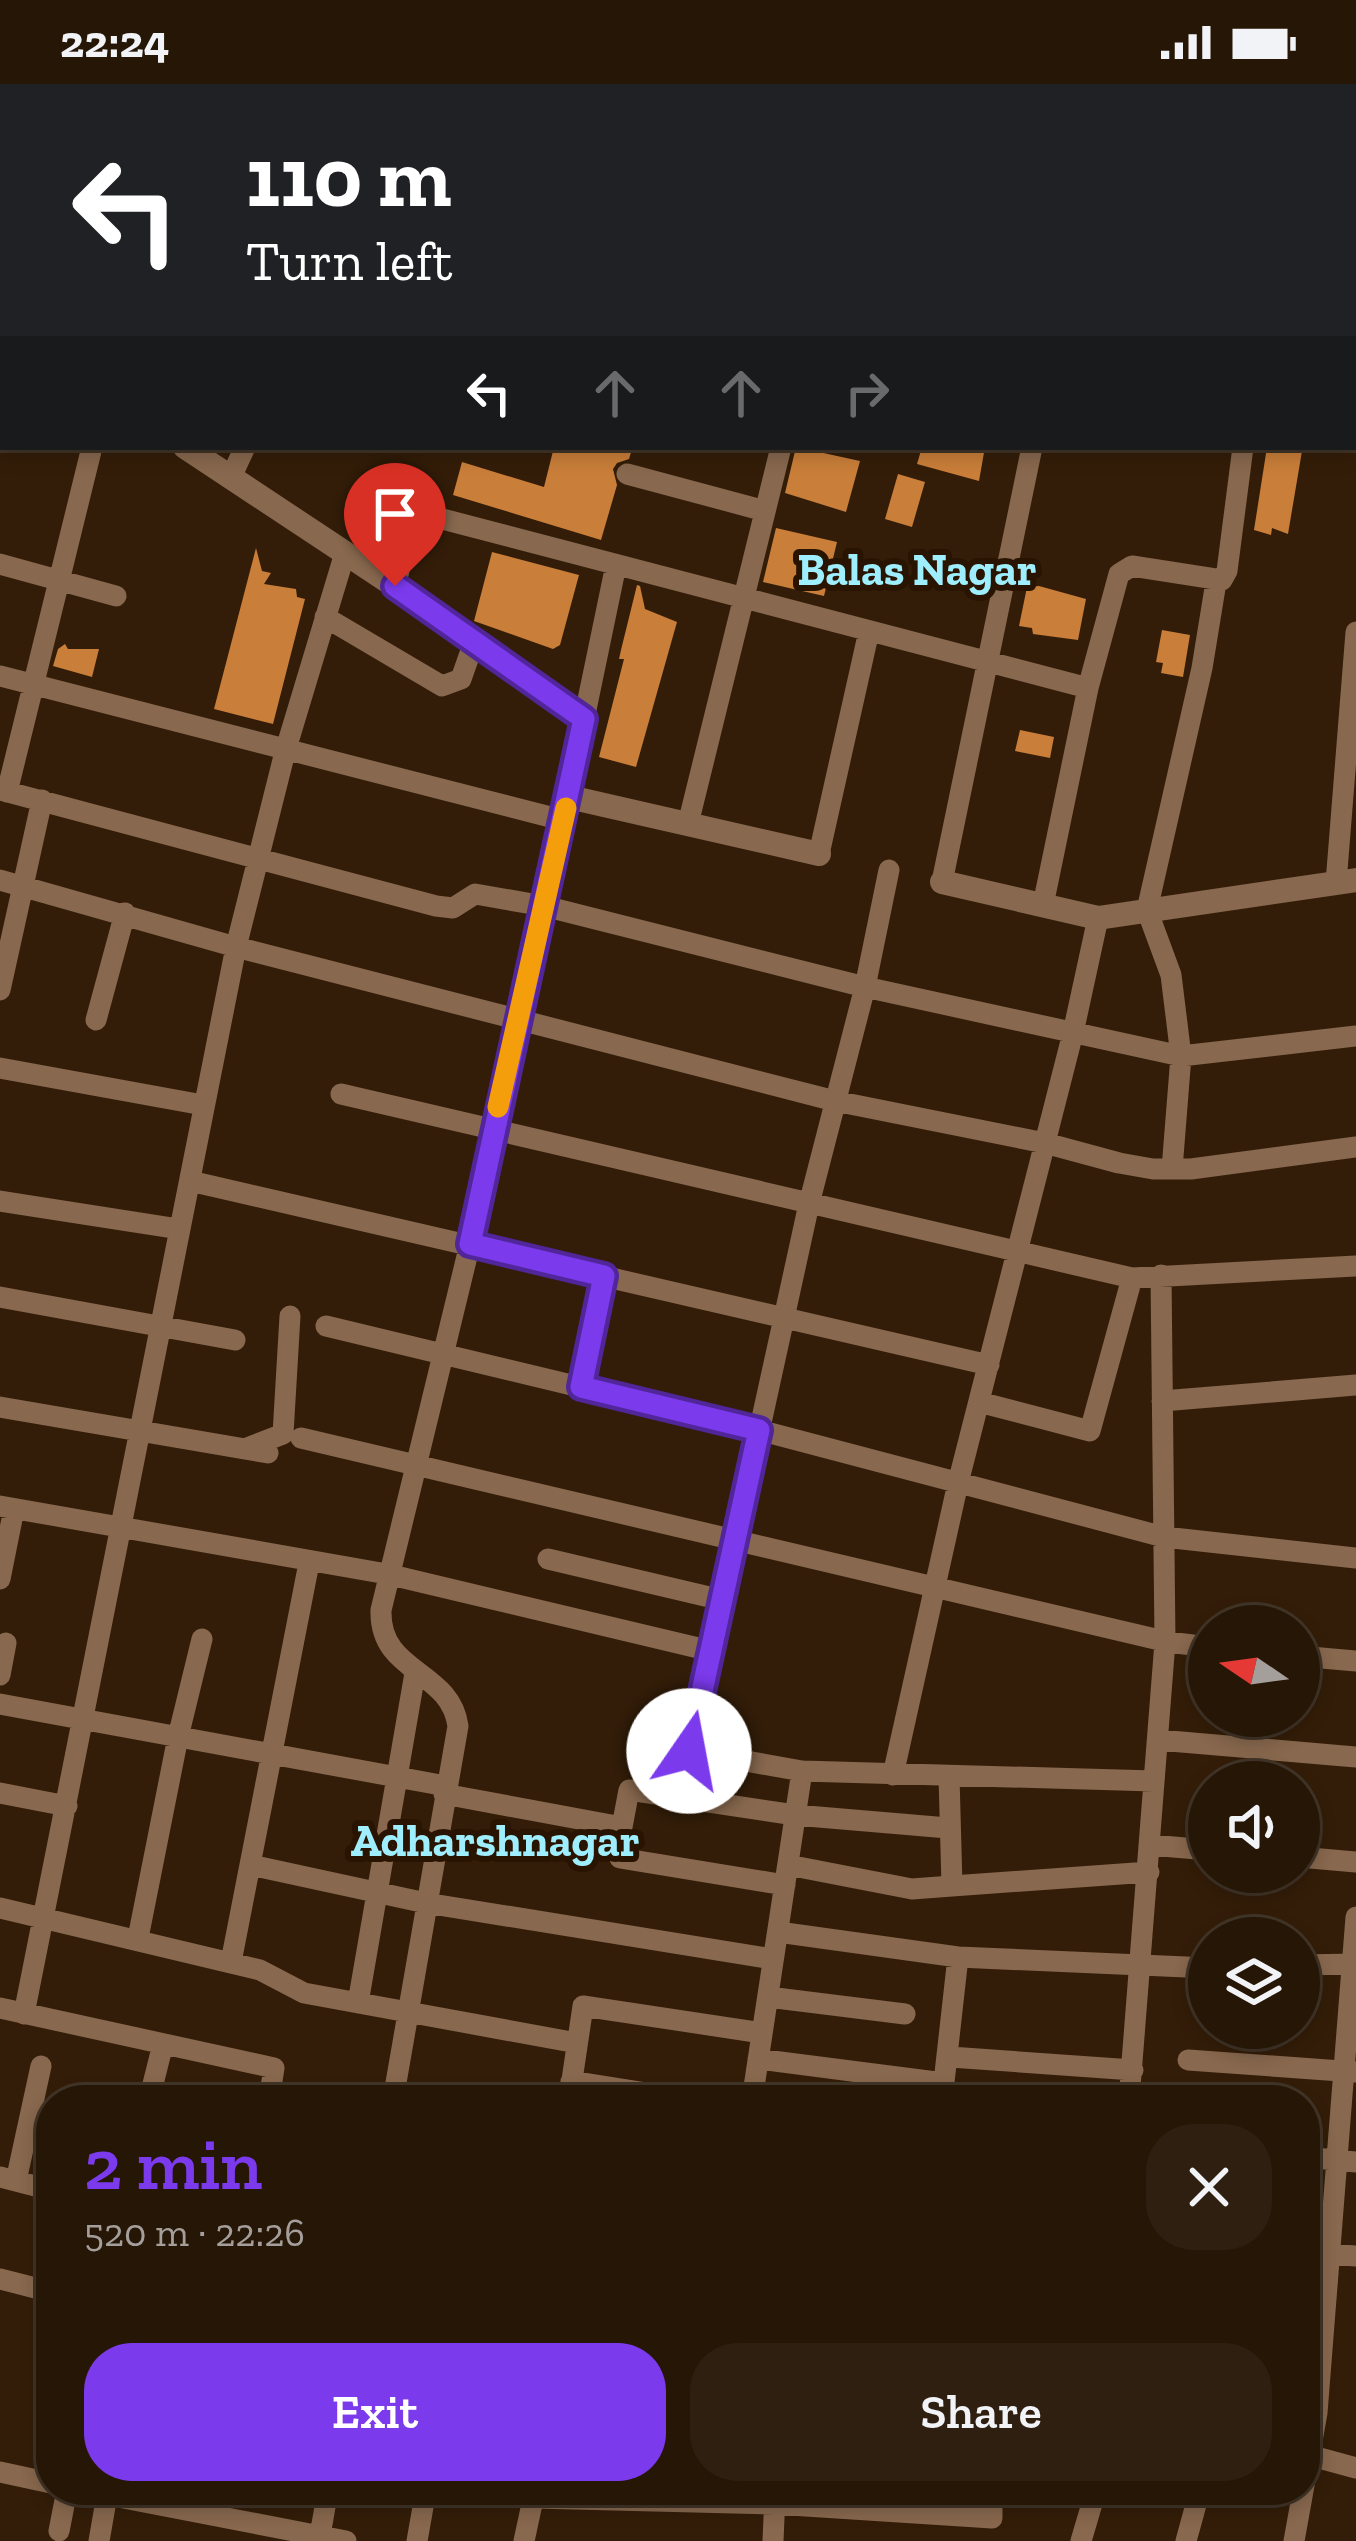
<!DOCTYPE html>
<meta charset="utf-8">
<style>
:root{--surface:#261606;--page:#2e1f10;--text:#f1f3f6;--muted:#a49f9b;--line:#423528;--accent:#7c3aed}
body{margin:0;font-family:"Zilla Slab",serif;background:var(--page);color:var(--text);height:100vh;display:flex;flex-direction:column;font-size:45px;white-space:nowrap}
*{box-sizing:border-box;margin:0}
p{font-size:39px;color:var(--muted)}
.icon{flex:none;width:66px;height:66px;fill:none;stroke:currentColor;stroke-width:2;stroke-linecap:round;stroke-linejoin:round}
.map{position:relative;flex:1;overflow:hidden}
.sheet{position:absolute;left:36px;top:2001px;width:1284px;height:420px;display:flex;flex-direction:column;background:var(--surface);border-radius:48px;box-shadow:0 6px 18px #0003,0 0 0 3px var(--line)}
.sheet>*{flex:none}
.hud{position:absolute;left:0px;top:0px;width:1356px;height:366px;box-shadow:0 6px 18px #0003,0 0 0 3px var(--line);background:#202124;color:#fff;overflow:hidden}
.needle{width:78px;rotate:283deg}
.fabs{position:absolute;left:1188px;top:1521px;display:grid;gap:24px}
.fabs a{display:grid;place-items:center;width:132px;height:132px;border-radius:50%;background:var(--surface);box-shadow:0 6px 18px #0003,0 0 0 3px var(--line);font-size:60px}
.pin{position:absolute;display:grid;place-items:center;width:102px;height:102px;color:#fff;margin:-123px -51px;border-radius:50% 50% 50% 0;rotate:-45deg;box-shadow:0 0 12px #0007}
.pin .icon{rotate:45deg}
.me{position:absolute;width:132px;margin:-66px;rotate:12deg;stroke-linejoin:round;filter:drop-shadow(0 0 9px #0008)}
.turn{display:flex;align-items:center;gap:42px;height:252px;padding:0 48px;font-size:54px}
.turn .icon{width:156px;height:156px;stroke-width:2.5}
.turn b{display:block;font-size:84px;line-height:102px}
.lanes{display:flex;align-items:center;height:114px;padding:0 48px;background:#0003;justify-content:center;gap:60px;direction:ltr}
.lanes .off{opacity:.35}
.round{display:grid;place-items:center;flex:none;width:126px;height:126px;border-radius:48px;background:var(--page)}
.overview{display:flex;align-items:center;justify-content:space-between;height:204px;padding:0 48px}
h1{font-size:72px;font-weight:600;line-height:90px;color:var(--accent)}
.action{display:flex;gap:24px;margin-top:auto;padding:24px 48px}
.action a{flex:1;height:138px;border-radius:48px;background:var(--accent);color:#fff;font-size:48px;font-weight:600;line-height:138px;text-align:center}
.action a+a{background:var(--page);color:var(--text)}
.status{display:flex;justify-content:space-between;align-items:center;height:84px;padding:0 60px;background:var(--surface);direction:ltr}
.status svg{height:33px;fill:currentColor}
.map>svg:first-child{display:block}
</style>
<div class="status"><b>22:24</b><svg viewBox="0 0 49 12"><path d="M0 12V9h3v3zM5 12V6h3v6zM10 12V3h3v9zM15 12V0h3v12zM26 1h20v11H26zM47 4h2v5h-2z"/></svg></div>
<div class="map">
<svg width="1356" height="2457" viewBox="0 0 1356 2457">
<rect width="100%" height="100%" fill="#331d08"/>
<path fill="#c97e39" d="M554,363l78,2 -3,10 -12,4 -4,6 4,16 -16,55 -148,-45 9,-33 82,25z
M796,363l64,14 -14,51 -61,-19z
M922,363h63l-6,34 -62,-17z
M1267,363l35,4 -14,83 -16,-6 -1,7 -17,-5z
M898,390l27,8 -13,45 -27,-8z
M776,444l61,14 -13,54 -61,-14z
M256,464l6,23 9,2 -7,11 32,5 1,8 8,2 -32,125 -59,-15z
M492,468l87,23 -19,70 -7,4 -79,-28z
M637,501l3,1 5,23 32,13 -41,145 -37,-10 25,-98h-5l2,-9z
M1039,502l47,13 -8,41 -45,-6 -1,-6 -13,-2 8,-39z
M1162,546l28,5 -7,42 -22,-4 2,-10 -7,-1z
M65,560l3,5h31l-7,28 -39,-11 5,-17z
M1020,646l34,7 -4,21 -35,-7z"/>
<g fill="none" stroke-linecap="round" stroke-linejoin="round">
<path stroke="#88684e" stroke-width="21" d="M77,0l8,3
M232,0l8,3
M511,0l7,3
M828,0l8,3
M30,3l5,-3
M208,3l1,-3
M404,3l2,-3
M647,3l1,-3
M878,3v-3
M1135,3l1,-3
M1239,3v-3
M1353,172h3
M0,185h3
M1353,322h3
M0,351l3,-10
M627,390l138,37
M232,391l13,-28
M0,480l116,32
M395,502l14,-54 9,-14 13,-2 657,172
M325,533l117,69 19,-7 13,-37
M0,592l562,144
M584,635l32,-154
M0,706l436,116 17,2 22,-14 69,12 321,81 316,69 175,-20
M7,708l85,-345
M688,740l93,-377
M819,770l50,-223
M889,786l-24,117 -56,217 -120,547 113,20 352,10
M0,796l236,67 599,154 210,42 74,20 34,6h38l165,-22
M942,798l90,-435
M1336,799l20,-251
M1043,821l45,-217 31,-114 13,-8 90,14 5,-9 16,-124
M0,906l42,-190
M96,936l29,-107
M0,984l203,37
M341,1010l791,184 224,-12
M1172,1085l9,-113 -10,-81 -24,-65 55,-242 14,-86
M190,1097l799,184
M0,1117l179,28
M0,1213l235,43
M326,1242l433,104 405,107 192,21
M581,1303l23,-111
M1162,1317l194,-16
M979,1318l111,29 42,-153
M0,1323l268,46
M301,1354l867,204 41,5
M247,1364l36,-14 7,-118
M0,1422l387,68 324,77
M548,1475l174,41
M0,1495l14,-70
M1299,1572l57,5
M0,1591l6,-32
M0,1620l446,82
M1158,1656l198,17
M893,1691l65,-292 115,-450 25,-115
M949,1692l3,110 197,-14
M0,1709l67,13
M444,1710l178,33 7,-37 166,25 153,13
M1150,1761l59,5
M1299,1773l57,5
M620,1774l165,27
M250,1781l176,38 347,56
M788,1781l124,24 40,-3
M0,1824l260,62 44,23 273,50
M778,1848l180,25 251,11
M138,1854l40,-201 24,-98
M231,1878l78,-399
M1299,1881l57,-1
M768,1913l137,17
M358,1919l57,-330
M0,1924l274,60 -5,32
M24,1930l212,-1067 49,-195 60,-199
M950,1973l183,13
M758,1975l186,24
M1188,1976l167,12
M571,1997l120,19
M149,2016l14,-56
M393,2016l65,-374c-8,-57 -79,-52 -77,-116l89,-366 99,-447
M569,2016l14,-94 179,27
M752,2016l50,-329
M942,2016l16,-143
M1129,2016l36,-458 -4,-367
M1305,2073l51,5
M0,2093l51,13
M16,2097l25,-115
M1305,2168l51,4
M0,2195l51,13
M1312,2372l44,12
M0,2388l51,11
M82,2406l264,51
M533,2414l242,6 217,14v-28
M59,2447l8,-41
M99,2457l8,-46
M319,2457l9,-51
M417,2457l9,-51
M524,2457l11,-51
M773,2457l2,-47
M1081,2457l15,-51
M1186,2457l14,-51
M1294,2457l23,-128 39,-496"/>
<path stroke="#88684e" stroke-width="24" d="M0,22l3,4
M185,363l210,139 189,133 -15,78 250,57
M942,798l156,36 258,-38"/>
</g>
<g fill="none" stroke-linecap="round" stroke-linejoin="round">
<defs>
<path id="route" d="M395,502l189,133 -114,525 134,32 -23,111 178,43 -70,321"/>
</defs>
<use href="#route" stroke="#51269a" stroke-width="30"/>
<use href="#route" stroke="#7c3aed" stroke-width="21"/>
<path stroke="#f59e0b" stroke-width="21" d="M498,1023l68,-299"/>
</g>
<g text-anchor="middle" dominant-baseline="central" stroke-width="12" stroke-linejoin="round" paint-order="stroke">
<g font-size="45" font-weight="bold" fill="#9feefd" stroke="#291301">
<text x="917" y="486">Balas Nagar</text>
<text x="495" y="1757">Adharshnagar</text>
</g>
</g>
</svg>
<div class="fabs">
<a><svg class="needle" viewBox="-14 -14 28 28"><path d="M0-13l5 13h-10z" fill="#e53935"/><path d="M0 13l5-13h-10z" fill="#a49f9b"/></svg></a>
<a><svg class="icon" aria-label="sound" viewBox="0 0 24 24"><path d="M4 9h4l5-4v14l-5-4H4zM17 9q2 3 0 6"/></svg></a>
<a><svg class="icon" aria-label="layers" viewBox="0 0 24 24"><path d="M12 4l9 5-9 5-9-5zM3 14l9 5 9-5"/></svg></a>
</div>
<div class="pin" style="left:395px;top:502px;background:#d93025"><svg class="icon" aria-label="arrive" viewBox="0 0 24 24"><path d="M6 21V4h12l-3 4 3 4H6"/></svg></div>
<svg class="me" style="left:689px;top:1667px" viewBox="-20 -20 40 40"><circle r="19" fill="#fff"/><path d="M0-13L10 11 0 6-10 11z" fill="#7c3aed"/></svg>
<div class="hud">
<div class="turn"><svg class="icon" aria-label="left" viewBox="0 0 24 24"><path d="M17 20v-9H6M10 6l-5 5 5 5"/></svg><div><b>110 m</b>Turn left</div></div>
<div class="lanes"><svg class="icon" aria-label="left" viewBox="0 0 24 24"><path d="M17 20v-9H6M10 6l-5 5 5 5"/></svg><svg class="icon off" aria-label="ahead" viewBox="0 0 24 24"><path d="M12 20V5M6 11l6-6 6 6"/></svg><svg class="icon off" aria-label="ahead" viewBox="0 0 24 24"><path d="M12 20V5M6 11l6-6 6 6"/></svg><svg class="icon off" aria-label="right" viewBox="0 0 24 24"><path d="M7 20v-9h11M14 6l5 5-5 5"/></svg></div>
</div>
<section class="sheet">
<div class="overview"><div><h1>2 min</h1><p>520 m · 22:26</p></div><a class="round"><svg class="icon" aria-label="close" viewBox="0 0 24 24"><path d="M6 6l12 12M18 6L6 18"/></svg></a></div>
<div class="action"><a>Exit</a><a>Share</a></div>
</section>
</div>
